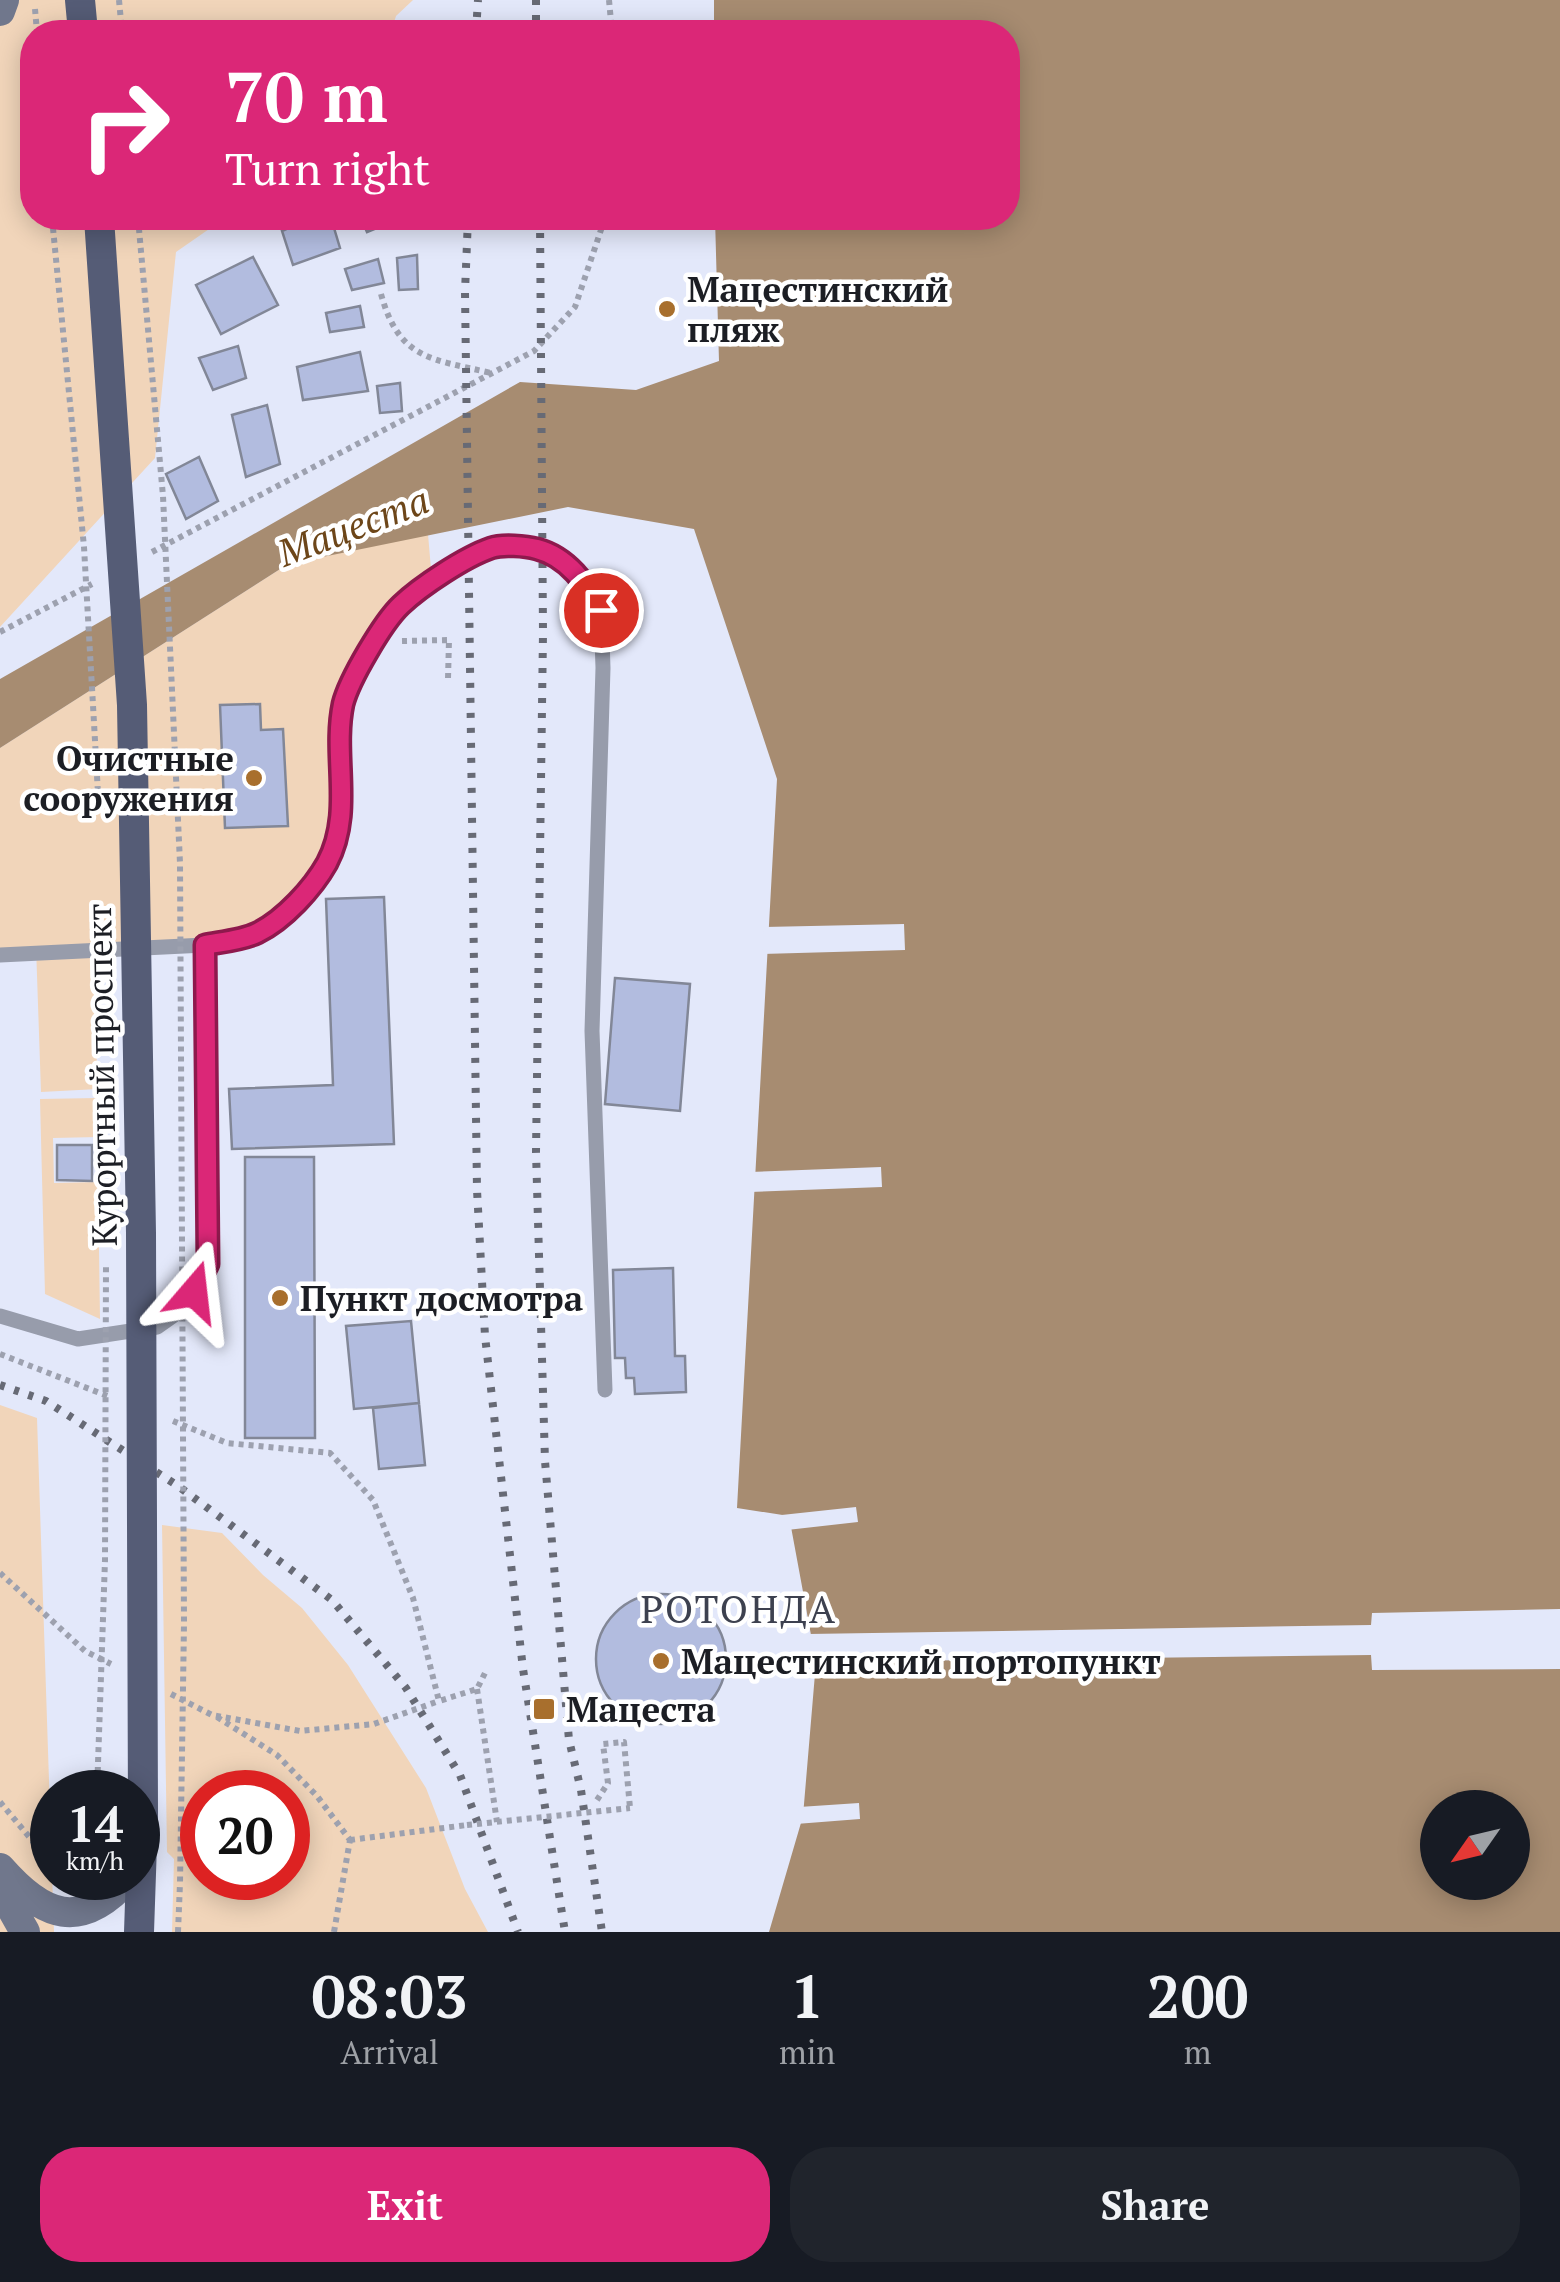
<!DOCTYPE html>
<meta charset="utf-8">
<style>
:root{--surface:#171b24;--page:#20242c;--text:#f1f3f6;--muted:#9ea1a6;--accent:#db2777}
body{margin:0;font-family:"PT Serif",serif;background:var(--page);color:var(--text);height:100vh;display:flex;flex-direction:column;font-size:38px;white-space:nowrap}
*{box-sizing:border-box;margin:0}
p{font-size:32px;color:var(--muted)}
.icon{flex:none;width:55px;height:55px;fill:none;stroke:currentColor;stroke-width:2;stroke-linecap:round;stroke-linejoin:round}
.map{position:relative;height:1932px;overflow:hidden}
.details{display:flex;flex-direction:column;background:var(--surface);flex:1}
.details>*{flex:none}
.top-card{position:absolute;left:20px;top:20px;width:1000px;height:210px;border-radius:40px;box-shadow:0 5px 25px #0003;background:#db2777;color:#fff;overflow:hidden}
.needle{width:65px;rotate:236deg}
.fabs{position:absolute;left:1420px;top:1790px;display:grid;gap:20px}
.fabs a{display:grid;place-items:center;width:110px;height:110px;border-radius:50%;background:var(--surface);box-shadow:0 5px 25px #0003;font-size:50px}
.speed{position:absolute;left:30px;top:1770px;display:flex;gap:20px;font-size:50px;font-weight:700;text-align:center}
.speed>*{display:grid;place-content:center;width:130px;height:130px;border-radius:50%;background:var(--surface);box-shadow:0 5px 25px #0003;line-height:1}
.speed small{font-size:25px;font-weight:400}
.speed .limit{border:15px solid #d22;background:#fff;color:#111}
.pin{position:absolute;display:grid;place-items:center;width:85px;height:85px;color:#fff;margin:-42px;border:5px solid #fff;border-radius:50%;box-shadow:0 2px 10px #0007}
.me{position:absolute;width:110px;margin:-55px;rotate:17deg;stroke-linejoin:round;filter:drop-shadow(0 0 8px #0008)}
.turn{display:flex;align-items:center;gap:35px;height:210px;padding:0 40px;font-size:45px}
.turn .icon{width:130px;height:130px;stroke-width:2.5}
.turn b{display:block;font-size:70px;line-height:85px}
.eta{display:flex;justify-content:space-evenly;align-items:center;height:170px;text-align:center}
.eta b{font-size:60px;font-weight:800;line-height:70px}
.cta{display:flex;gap:20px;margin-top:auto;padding:20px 40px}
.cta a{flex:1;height:115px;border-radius:40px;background:var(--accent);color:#fff;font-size:40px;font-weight:800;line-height:115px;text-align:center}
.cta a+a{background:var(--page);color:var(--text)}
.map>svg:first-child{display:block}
</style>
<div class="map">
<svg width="1560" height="1932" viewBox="0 0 1560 1932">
<rect width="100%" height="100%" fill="#e3e8fa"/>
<path fill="#f1d5ba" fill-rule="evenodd" d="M0,0h413l-17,16 -5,16h-359v186h193l-49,34 -21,206 -155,169z
M428,534l4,47 -33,25 -55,95 -1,91 -17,71 -70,71 -51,11 -113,-2 6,146 -57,3 -5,-146 -36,7v-205l288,-184z
M97,1098l1,39 -45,1 1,45 44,-1 2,137 -55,-25 -5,-195z
M0,1405l37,13 17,514h-54z
M162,1525l60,8 41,42 39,33 46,57 78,123 39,101 23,43h-316l2,-73 -7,-7zM288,1792v86h-86v-86z"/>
<path fill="#a78c71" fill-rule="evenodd" d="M714,0h846v1932h-791l34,-116 13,-154 -27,-146 -52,-8 40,-729 -83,-250 -126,-22 -280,57 -288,184v-69l520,-297 116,8 83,-29 -4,-143h293v-186h-294zM1438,1808h74v74h-74z"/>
<path fill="#e3e8fa" d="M904,924l1,26 -143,4 2,-27z
M881,1167l1,20 -133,5 1,-20z
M856,1507l2,15 -71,8 -2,-10 -22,-3z
M1560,1609v60l-188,1 -1,-15 -560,7 -3,-28 563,-9 1,-12z
M859,1803l1,16 -64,5 3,-17z"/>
<path fill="#b2bcdf" stroke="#828797" stroke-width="2.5" d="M310,218h21l9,30 -47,17 -11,-34z
M361,218h40l-34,14z
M417,255l1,34 -19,1 -2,-32z
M253,257l25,48 -57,29 -25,-49z
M378,259l6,24 -32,7 -7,-21z
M360,306l4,21 -34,5 -4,-19z
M238,346l8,32 -33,12 -14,-32z
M360,352l8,39 -65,9 -6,-33z
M400,383l2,28 -22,2 -3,-27z
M267,405l13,59 -34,13 -14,-62z
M199,457l19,44 -32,18 -20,-45z
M260,704l1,26 22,-1 5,97 -63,2 -5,-123z
M384,897l10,247 -162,5 -3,-60 104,-4 -7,-186z
M615,978l75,6 -10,127 -75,-7z
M57,1145h35v36l-35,-1z
M245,1157h69l1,281h-70z
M673,1268l2,88h10l1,36 -51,2 -1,-16h-8l-1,-20h-10l-2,-88z
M411,1321l8,82 -65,6 -8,-83z
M419,1403l6,62 -46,4 -6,-61z
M596 1659a65 65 0 1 1 130 0a65 65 0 1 1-130 0Z"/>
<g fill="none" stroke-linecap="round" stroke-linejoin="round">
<path stroke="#9da1af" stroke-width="6" stroke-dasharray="5 5" stroke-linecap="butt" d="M119,0l3,32
M609,0l3,32
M35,9l2,23
M381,294c18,66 51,65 110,79
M152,552l382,-201 41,-44 30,-89
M0,632l92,-48
M402,641l47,-1 -1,39
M0,1354l110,43
M173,1421l54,22 103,10 43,47 40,98 26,103 38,-12 8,-16
M0,1573l85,78 26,13
M477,1689l20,133
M171,1694l41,21 88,16 74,-7 65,-23
M217,1717l60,38 40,41 33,44
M597,1800l11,-17 -5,-39 21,-2 6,66
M0,1802l52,62
M350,1840l117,-15
M178,1932l2,-49
M334,1932l16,-92"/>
<path stroke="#979cab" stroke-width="15" d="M0,955l205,-10 51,-11 35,-25 35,-46 10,-29 7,-42 -2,-64 3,-27 12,-26 43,-69 33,-25 62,-35 44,3 41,24 22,37 2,58 -11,363 13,359
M0,1316l78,23 79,-12 17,-12 20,-22 14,-29 -3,-319"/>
<path stroke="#70778c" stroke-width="30" d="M0,11l4,-11
M0,1868c43,49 81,64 128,10
M0,1888l25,44"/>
<path stroke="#555c76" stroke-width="30" d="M80,0l3,32
M139,1932l4,-117"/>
<path stroke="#676a75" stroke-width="8" stroke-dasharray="5 10" stroke-linecap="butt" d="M536,0v32
M476,32l2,-32
M468,218l-3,74 12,898 8,146 38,333 42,263
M540,218l3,415 -7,519 9,309 24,279 12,50 21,142
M0,1385l46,16 132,85 154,114 74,88 54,87 58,157"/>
<path stroke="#9da1af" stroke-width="6" stroke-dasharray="5 5" stroke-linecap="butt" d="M52,218l32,329 15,264
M138,218l25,278 17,367 4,760 -4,260
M97,1792l8,-232 1,-296
M467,1825l163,-17"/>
<path stroke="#555c76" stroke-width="30" d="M99,218l33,487 9,528 2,582"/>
</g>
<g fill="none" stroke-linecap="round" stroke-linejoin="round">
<defs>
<path id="route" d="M194,1292l14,-28 -3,-319c16,-3 38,-5 52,-12 27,-13 56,-45 70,-70 27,-51 5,-106 16,-159 6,-24 40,-82 58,-99 20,-19 64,-48 90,-57 11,-4 35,-2 46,1 31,8 49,35 64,61"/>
</defs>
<use href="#route" stroke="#8e194d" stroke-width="25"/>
<use href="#route" stroke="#db2777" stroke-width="18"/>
</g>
<g fill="#a86f2d" stroke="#fff" stroke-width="4">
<circle cx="667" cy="309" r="10"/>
<circle cx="254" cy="778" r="10"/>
<circle cx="280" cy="1298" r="10"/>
<circle cx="661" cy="1661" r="10"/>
<rect x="532" y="1697" width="24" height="24" rx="5"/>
</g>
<g text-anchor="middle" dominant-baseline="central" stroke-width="9" stroke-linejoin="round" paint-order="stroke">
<g font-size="35" font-weight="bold" fill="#1c1e24" stroke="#fff" text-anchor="start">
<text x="687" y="289">Мацестинский<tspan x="687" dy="40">пляж</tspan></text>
<text x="234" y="758" text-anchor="end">Очистные<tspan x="234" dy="40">сооружения</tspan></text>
<text x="300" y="1298">Пункт досмотра</text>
<text x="681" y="1661">Мацестинский портопункт</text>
<text x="566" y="1709">Мацеста</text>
</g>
<g font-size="35" fill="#1c1e24" stroke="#fff">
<text transform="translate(101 1075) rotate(-91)">Курортный проспект</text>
</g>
<g font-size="38" font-style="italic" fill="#6d4619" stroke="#fff">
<text transform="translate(353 526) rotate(-21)">Мацеста</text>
</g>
<g font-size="38" letter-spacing="2.5" fill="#3d414f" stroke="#fff">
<text x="739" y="1609">РОТОНДА</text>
</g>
</g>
</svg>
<div class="fabs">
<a><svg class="needle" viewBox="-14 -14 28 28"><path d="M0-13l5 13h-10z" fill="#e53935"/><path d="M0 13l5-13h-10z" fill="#9ea1a6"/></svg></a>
</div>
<div class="speed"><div>14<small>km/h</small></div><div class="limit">20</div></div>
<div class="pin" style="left:601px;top:610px;background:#d93025"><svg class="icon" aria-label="arrive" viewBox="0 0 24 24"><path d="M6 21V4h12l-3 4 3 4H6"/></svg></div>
<svg class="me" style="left:194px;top:1292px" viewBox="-20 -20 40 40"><path d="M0-17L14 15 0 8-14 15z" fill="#db2777" stroke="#fff" stroke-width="4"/></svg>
<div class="top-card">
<div class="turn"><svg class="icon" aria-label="right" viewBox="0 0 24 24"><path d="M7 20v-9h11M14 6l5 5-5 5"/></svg><div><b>70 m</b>Turn right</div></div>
</div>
</div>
<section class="details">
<div class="eta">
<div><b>08:03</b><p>Arrival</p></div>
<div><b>1</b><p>min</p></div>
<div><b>200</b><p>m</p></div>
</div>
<div class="cta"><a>Exit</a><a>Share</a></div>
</section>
